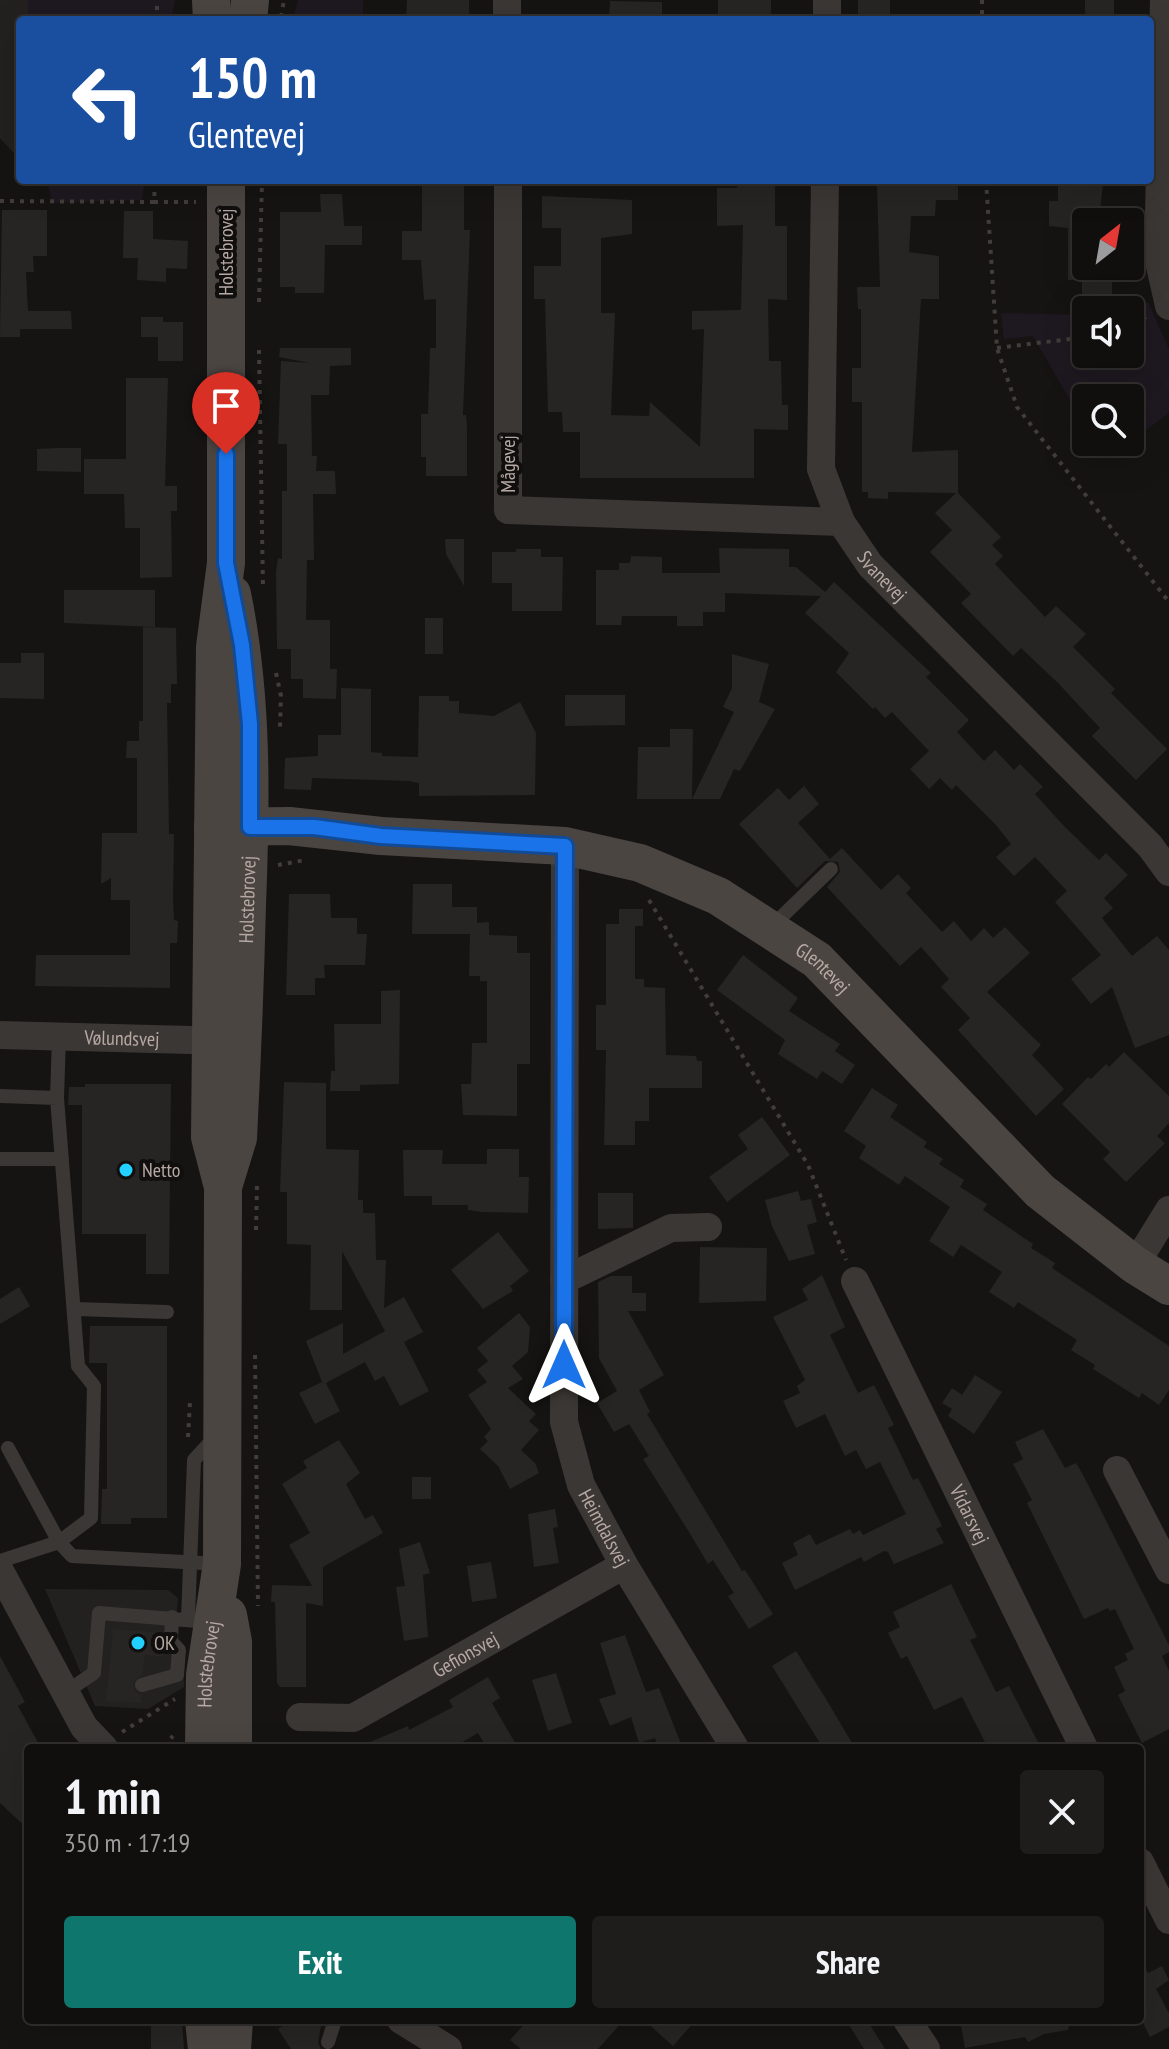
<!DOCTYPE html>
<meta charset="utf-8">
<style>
:root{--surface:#100f0e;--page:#1e1d1c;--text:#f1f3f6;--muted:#9c9c9e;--line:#302f2e;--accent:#0f766e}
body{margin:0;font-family:"PT Sans Narrow",sans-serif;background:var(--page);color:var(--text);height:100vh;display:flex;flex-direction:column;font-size:30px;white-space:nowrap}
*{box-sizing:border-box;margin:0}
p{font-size:26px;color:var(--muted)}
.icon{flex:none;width:44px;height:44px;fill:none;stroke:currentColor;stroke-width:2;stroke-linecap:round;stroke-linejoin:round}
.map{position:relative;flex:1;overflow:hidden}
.side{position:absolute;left:24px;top:1744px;width:1120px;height:280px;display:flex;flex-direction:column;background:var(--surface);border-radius:8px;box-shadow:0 8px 32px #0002,0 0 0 2px var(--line)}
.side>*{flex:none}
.guide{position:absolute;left:16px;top:16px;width:1138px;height:168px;border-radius:8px;box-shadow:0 8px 32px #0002,0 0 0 2px var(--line);background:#1a4fa0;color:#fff;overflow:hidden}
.needle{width:52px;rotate:31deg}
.tools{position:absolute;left:1072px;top:208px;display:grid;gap:16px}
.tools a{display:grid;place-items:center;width:72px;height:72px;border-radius:8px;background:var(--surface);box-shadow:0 8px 32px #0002,0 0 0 2px var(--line);font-size:40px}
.pin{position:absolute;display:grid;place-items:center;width:68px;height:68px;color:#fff;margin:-82px -34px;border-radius:50% 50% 50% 0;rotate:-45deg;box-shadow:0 0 8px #0007}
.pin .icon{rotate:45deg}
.me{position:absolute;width:88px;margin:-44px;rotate:0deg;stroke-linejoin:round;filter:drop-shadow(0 0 6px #0008)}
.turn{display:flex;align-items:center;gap:28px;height:168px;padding:0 40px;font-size:36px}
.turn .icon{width:104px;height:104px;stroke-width:2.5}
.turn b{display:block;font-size:56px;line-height:68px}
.round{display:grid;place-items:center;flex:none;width:84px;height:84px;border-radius:8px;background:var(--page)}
.head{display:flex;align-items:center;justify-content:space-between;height:136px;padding:0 40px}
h1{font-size:48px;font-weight:700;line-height:60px}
.primary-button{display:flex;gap:16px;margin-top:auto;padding:16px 40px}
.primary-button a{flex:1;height:92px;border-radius:8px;background:var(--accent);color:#fff;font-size:32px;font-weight:700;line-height:92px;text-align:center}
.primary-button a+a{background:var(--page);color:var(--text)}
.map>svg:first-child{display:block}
</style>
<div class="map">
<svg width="1169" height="2049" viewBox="0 0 1169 2049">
<rect width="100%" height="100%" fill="#151413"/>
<path fill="#22211f" d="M0,0h70l1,20h-51v140l-20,-22z
M45,1589l123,1 10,8 -3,36 8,10 1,43 -36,22 -53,-3z"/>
<path fill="#1e1920" d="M28,0h147l-4,20h-143z
M298,0h65v20h-70z
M47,180h98l-3,20 -90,3z
M1148,302l21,47v64l-39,29v-44h-44v30l-53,-92 -29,3 -3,-26 85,2v39h44l-3,-44z"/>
<path fill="#262523" d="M407,0h62v20h-63z
M718,0h53v20h-53z
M858,0h32v20h-32z
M1085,0h29v20h-29z
M610,1l52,1v18h-53z
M422,180h42v50h6l-7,185h3l1,11v50h-41v-19h-5v-43h7l2,-66h6v-49l-12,1 -3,-40h-19v-29h20z
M737,180h38v46h12v74l-19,-1 1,62h12l1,44h6v25l-34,-1v49h-174v-46h-17l-1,-20h-14l-3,-113h-11v-33h27v-38h-19v-32l90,4v34l-31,4v75h14l-4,102 38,1 1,-14 50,45 4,-118 -12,1v-19l49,-1 2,-85 -26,1v-38h20z
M929,180h29v20h-22l-1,16h-24l-2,36 30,4v43h-18l-9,153 46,-2v43l43,44 -9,8 11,11 -8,8 50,53 11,-11 30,28 -13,13 42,42 -4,4 56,56 -31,31 -44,-44 8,-8 -42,-45 -37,-35 -8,8 -52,-53 10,-9 -41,-42 22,-22 -17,-17 21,-20 -68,-1v7l-20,-1v-6h-6v-90h-10v-34h9v-59h-3l-1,-22h23l-3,-102h52z
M1058,183h45l-4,39h-13v44h26v35h-30v-21h-14v-52l-19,-2v-25h9z
M320,194h22l2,32h18v19h-37l-1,48h-29v-6h-15v-75h41z
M2,210h45v46h-14l1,16h-8l2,39h43l1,18h-52v8h-20z
M124,211h29v28l35,2 -1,28 -21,-1v14l-29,-2 1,-22h-15z
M141,317h22v5h20v39h-25v-24h-17z
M280,348h71v17l-21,1 -1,29h-18l1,61h5l-1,15h19l1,23h-23l1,66h-7l-1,60h24v49h7l-1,30 -33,-1v-19h-12v-30h-14l-1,-77 2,-14 4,1v-68h5v-47h-9l3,-83 29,2 -31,-6z
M126,378h42l-3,108h12v25h-6l1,66 -32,1v-50h-15l-1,-34h-40v-35h42z
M59,448h22v24l-44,-1v-22z
M445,539h19v47l-18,-32z
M719,548l70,1v18h7l29,25 9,-10 97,91 -5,4 43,43 -12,12 27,29 11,-11 19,20 6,-6 23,23 -8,7 27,30 37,36 7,-7 22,22 -24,23 9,10 -11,10 30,38 25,-20 12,14v85l-34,13 -23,-61 -21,17 -20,-25 30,-24 -46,-53 12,-11 -32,-34 -21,19 -18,-19 15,-13 -15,-19 -40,-40 -4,5 -12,-12 -11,11 -19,-20 19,-18 -37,-39 -7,6 -10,-11 -2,2 -37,-37 13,-19 -44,-40 16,-17 -96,-3v19h-22v14h-26v-10h-55l-1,9h-25v-55h23v-7h11l1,-7 31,1v16h58z
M516,549h25v8h22l-1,54h-50v-28h-20v-31h24z
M64,590h91v37l-91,-4z
M425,618h18v36h-18z
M143,627l33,1 1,56h-6v19h-4l2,131h5l-1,63 1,23 4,1 -1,22h-7v45l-135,-2 1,-31h94v-55h-19v-22l-10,6 1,-51h35v-75h-11l1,-17h12v-20h4z
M21,653h23v46l-44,-1v-35h21z
M732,654l37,10 -10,38 16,7 -35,62 -6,-2 -14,30h-83l1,-52h32v-18h23l-1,70 42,-87 -11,-5 9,-19z
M341,688l30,1v63l11,1v3l36,1 1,-61h30v5h10v12l35,3 26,-14 16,31 -1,62 -116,1v-13l-10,-2 -97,-3 -1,12 -27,-1 1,-31 33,-2v-21h23z
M565,695h60v30l-60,1z
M804,786l15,18 -21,19 32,36 12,-11 39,42 17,-16 13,14 -5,5 36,39 12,-11 17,20 13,-13 9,10 12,-11 25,26 -43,39 54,53 -9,10 32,34 -28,27 -78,-86 12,-12 -29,-31 8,-8 -28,-32 -21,19 -73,-79 13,-15 -2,-10 -13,-1 -28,27 -58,-64 39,-36 11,12z
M413,884h39v23h25v16l12,-1v13l28,1v17h13v111h-13v52l-54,-1 -2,-31h10l1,-41h15v-62h-7v-5h-11l1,-42h-58z
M289,894h41l1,24h26v16h10l-2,31h-41l1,13h-10v17h-29z
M619,909h24v17h-8v53h9v8l21,1 1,67 30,1 1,5h5v27h-53v33h-14v24h-31l2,-95h-10v-45h10v-81h13z
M743,955l55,43 -9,13 51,33 -5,7 20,14 -13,19 -20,-13 -5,8 -39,-25 7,-14 -68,-50z
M400,990l-1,94 -39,1v6h-30l1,-20h4l-1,-47h47v-33z
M1124,1052l45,44v27l-12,13 8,7 -39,39 -23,-23 7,-7 -48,-48 26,-27 3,2 15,-15 3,3z
M284,1082l42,1v66l33,1 -1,50h5v13h12l1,47h10l-2,48 20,-11 19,35 -19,10 25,49 -29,15 -16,-30 -9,5 -10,-19 -39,21 14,28 -25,13 -16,-31 23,-11 -16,-41 37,-18v31l42,-23 -43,-80v59h-32l1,-65 -24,-1v-52h-7z
M85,1084h86l-2,190h-23v-40h-64v-129h-14l1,-18h16z
M872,1088l26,17 -8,12 37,25 -3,5 19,12 -4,5 25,16 -4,7 27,17 -4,6 50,34 -2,4 24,15 -3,5 117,78v44l-10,15 -17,-12 -3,5 -46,-29 2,-4 -24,-15 6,-10 -59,-38 -4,6 -25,-16 13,-20 -41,-27 -8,12 -24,-16 21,-34 -45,-31 -6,9 -40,-27 7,-12 -22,-15z
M762,1117l28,38 -63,47 -18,-25 39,-28 -10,-14z
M487,1149h32v28h10l-1,36 -47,-1 -13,-2v-5h-36v-9h-28l-1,-46h40l-1,14h45z
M798,1191l3,10 10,-2 6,23 -10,3 8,29 -26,7 -17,-35 -7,-26z
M598,1193h35v35l-35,1z
M498,1232l31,39 -19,15 3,5 -30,18 -32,-39z
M700,1247l67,1 -1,53 -67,2z
M822,1275l23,52 -15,8 28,58 16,-8 20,40 -6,3 25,52 5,-2 24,48 -6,3 8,14 -50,21 -6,-12 -4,-1 -20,11 -3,-5 -66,33 -13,-27 16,-8 -5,-12 17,-9 6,11 34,-16 3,5 7,-4 3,5 43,-21 -26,-52 -14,7 -10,-19 -11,6 -20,-42 -29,14 -13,-27 17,-8 -3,-7 8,-6 -32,-63 35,-17 -6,-11z
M611,1276h21v17h14v18h-18l36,64 -25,15 11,22 -3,2 95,157 3,-1 28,44 -24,15 -21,-33 6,-3 -21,-33 -5,4 -19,-32 -46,-73 6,-3 -20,-32 -15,8 -17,-29 20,-12 -18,-33 -1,-76z
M19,1287l11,19 -30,18v-25z
M519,1313l11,14 -2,25 -16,14 11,13 -15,9 28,26 -7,7 10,9 -18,20 14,13 4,10 -29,16 -12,-23 -18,-17 8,-8 -4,-4 7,-8 -23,-34 19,-13 -10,-12 11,-9 -11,-13z
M90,1326h77v192h-36v6h-30l1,-35h5v-126h-18z
M975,1375l27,17 -28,42 -26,-18 4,-7 -10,-6 10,-15 10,7z
M1043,1429l22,39 11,-5 7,12 86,170v7l-7,4 7,15v58l-27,14 -24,-48 7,-4 -11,-24 14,-7 -3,-6 9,-5 -19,-40 -5,2 -2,-3 -24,11 -57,-116 5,-3 -19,-36 10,-5 -8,-17z
M339,1440l21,33 -14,11 19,35 8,-4 10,18 -60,34v39l-17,-3v84h-26l-3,-4 -2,-81h-4l1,-17 40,1 -23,-41 21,-12 -28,-49 25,-16 -4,-7z
M412,1477h19v22h-19z
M555,1509l3,18 -5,1 6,35 -25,4 -6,-53z
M420,1542l10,31 -7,2 5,62 -24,4 -8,-54 9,-1 -6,-37z
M491,1562l6,36 -25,4 -5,-36z
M951,1584l26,53 -7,3 26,52 13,-6 32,62h-53l-26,-51 -28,13 -27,-54 -6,3 -13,-26 12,-6 -7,-15z
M113,1629l48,4 3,24 -19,-2 -2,19 -10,8 2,10 7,3 -1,8 -35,-2z
M625,1635l21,57 13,-4 22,56 -23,4 -3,-10 -16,5 -8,-26 -21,9 -11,-27 17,-5 -16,-51z
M796,1651l30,48 29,49h-32l-51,-82z
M0,1656l25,46 -7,4 23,42h-13v81l-28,-26z
M556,1673l16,50 -24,8 -16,-51z
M488,1677l12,21 -8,5 26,45h-31l-9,-15 -26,15h-96l52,-22 1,4 44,-23 -4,-7z
M1140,1958l8,15 14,-7 7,14 -13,9 13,24v14l-19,10 -10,-20z
M151,2020h31l2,29h-33z
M291,2020h31l-4,23 3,6h-30l-13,-20z
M528,2020h96l-26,29h-77l-11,-9z
M644,2020h52l-23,26z
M846,2020h21l18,29h-21z
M960,2020h110l-2,10 -24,4 -16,8 -3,-5 -60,11z"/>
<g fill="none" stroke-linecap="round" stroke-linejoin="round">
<path stroke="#423c3a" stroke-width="4" stroke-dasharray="4 6" stroke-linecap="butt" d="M982,0v20
M281,17l3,-17
M157,20v-20
M986,180l11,168 20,59 152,195
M0,201l154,1 1,-22
M154,202h42
M259,302l3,-122
M1130,331l16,-14
M997,348l89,-11
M259,350l4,239
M276,673l5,23 -1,31
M278,865l27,-5
M649,900l159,265 38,95
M256,1230l1,-47
M255,1355l3,251
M188,1437l2,-35
M122,1732l53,-33
M170,1748v-9l3,-3"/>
<path stroke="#3b3734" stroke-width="14" d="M771,927l60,-58
M0,1096l57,2
M0,1159h62
M76,1309l91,3
M8,1448l51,94 13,14 149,8
M0,1561l59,-19 32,-24 3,-132 -16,-20 -21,-268 2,-61
M188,1619l6,-159 22,-24
M142,1685l35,-10 2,-25 -8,-8 1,-25
M66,1692l28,-19 5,-60 111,9
M328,2042l7,-22"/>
<g stroke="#3b3734" stroke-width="28">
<path d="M507,0v20"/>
<path d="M1164,0l-6,257 11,49"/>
<path d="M827,20v-20"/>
<path d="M508,180v330l333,12"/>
<path id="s1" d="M825,180l-4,289 20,53 29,43 280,281 19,26"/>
<path id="s2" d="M565,846l-1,576 17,63 43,80 111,183"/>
<path id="s3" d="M0,1035l229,6"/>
<path d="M1135,1265l34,-55"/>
<path d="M564,1280l107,-52 37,-1"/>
<path id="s4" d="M855,1281l229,467"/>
<path d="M1117,1470l52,100"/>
<path d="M0,1571l84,156 20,21"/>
<path id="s5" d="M300,1717l53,1 271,-153"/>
<path d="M1140,1862l29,58"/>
<path d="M401,2020l47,29"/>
<path d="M907,2020l19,29"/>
</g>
<g stroke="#4b4542" stroke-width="38">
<path d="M211,0l1,20"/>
<path d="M248,20l2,-20"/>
<path id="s6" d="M213,827l76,-1 92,10 184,10 75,17 78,33 99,64 223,231 95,74 34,21"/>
<path id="s7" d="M223,1187l15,-49c4,-78 7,-155 9,-233 4,-105 6,-208 -15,-311"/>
<path d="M228,1615l5,27v106"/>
<path id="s8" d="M204,1748l1,-73 17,-111 1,-377 -13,-50 5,-490 11,-84v-383"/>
<path d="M204,2020l3,29"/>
<path d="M232,2049l2,-29"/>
</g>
</g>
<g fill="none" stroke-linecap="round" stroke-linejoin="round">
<defs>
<path id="route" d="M226,454v109l16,82 8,79v103h64l67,9 184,10 -1,519"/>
</defs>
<use href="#route" stroke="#114b97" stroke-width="20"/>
<use href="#route" stroke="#1a73e8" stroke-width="14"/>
</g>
<g fill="#22d1ff" stroke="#100f0e" stroke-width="3">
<circle cx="126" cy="1170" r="8"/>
<circle cx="138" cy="1643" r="8"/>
</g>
<g text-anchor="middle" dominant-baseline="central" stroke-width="8" stroke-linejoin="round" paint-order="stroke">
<g font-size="20" fill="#b7a8a4" stroke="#100f0e">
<text transform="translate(226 252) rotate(-90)">Holstebrovej</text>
<text transform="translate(508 464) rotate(-90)">Mågevej</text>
<text stroke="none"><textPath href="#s1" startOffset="414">Svanevej</textPath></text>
<text stroke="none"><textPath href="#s7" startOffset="290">Holstebrovej</textPath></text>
<text stroke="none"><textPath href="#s6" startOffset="642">Glentevej</textPath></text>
<text stroke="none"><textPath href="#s3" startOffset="122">Vølundsvej</textPath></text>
<text stroke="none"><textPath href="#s4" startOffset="260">Vidarsvej</textPath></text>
<text stroke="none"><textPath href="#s2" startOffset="690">Heimdalsvej</textPath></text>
<text stroke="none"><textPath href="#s5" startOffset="182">Gefionsvej</textPath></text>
<text stroke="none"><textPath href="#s8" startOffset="84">Holstebrovej</textPath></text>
</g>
<g font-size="20" fill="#b7a8a4" stroke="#100f0e" text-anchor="start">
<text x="142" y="1170">Netto</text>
<text x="154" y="1643">OK</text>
</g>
</g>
</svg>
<div class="tools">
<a><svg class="needle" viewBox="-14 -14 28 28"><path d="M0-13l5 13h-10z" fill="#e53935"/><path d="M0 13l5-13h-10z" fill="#9c9c9e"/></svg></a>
<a><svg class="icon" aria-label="sound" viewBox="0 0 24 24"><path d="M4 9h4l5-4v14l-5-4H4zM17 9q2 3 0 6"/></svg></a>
<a><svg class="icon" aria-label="search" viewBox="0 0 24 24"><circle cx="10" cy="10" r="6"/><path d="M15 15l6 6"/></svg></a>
</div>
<div class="pin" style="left:226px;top:454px;background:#d93025"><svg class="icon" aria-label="arrive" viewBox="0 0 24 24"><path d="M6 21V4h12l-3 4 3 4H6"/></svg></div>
<svg class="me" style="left:564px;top:1365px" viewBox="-20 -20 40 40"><path d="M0-17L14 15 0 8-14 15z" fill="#1a73e8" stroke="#fff" stroke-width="4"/></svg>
<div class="guide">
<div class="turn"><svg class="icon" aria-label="left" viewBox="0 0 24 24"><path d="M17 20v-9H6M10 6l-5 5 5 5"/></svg><div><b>150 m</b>Glentevej</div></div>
</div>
<section class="side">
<div class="head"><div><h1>1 min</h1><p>350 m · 17:19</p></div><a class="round"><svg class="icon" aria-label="close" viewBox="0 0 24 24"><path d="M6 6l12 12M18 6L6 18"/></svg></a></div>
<div class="primary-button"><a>Exit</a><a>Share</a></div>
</section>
</div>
